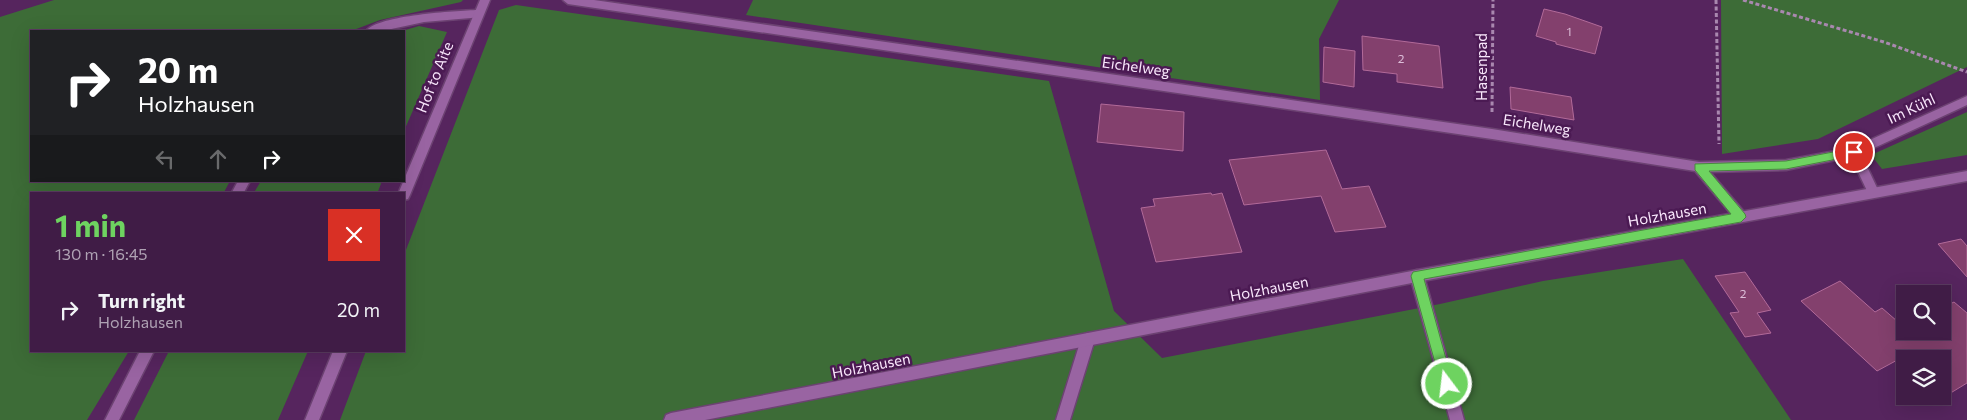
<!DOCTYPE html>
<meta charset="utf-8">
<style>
:root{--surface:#401c46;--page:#4b2951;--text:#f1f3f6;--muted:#aea1b3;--line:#593a5f;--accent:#6ed360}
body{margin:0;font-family:Commissioner,sans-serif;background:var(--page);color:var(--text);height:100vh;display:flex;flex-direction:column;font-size:19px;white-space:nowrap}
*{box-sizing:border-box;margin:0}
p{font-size:16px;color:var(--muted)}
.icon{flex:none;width:28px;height:28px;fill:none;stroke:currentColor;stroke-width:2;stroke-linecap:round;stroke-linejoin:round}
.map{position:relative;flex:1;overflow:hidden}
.side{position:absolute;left:30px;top:192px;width:375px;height:160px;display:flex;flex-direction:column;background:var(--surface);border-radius:0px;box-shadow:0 5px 20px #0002,0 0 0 1px var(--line)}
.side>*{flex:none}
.banner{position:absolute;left:30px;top:30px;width:375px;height:152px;border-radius:0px;box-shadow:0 5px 20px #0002,0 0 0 1px var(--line);background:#202124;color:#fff;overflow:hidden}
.controls{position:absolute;left:1896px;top:285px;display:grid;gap:10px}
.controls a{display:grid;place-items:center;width:55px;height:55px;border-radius:0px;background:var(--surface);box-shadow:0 5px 20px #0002,0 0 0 1px var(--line);font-size:25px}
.pin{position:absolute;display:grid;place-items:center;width:42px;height:42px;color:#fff;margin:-21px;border:2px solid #fff;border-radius:50%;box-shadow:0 1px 5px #0007}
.me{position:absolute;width:55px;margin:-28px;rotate:345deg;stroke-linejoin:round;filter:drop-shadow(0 0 4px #0008)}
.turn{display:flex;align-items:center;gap:18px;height:105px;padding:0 25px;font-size:22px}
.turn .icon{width:65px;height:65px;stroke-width:2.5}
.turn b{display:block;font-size:35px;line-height:42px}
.lanes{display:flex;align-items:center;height:48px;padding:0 25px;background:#0003;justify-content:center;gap:25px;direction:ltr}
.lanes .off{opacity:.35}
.round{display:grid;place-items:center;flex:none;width:52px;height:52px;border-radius:0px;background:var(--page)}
.headline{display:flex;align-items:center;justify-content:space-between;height:85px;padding:0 25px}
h1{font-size:30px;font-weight:700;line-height:38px;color:var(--accent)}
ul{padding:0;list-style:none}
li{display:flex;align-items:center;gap:15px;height:65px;padding:0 25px}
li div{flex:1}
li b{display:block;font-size:19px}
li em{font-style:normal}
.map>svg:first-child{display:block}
</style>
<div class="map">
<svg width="1967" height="420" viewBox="0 0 1967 420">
<rect width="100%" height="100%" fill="#56255e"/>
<path fill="#3d6c37" d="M54,0h409l-2,2 -81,18 -29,11h-320v150h199l-7,13h-192v157h98l-42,69h-87v-403z
M753,0h586l-20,39 1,61 -574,-85z
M1721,0h246v67l-149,72 -96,15z
M516,5l533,76 65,230 48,47 278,-54 103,-23 140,-22 108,161h-1451l26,-69h38v-96l95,-245z
M419,26l28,6 -43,99 -2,-100z
M1967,112v43l-85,14 -11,-14z
M261,181h121l-5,13h-124z
M169,351h139l-30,69h-144z"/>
<path fill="#83406d" stroke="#b26a99" d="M1544,9l21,5 37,13 -7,27 -39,-10v-2l-20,-6z
M1362,36l77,10 4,42 -46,-6v-8l-34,-4z
M1324,47l31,4 -1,36 -31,-5z
M1510,87l61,10 3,23 -63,-11z
M1101,104l83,8 -1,39 -86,-9z
M1326,150l16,39 27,-3 17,41 -51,5 -14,-36 -77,9 -15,-45z
M1211,193l1,2 10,-2 20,59 -86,10 -15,-54 14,-2 -2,-7z
M1961,239l6,7v31l-29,-33z
M1745,272l26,38 -14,3 14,20 -26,4 -15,-24 9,-1 -24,-36z
M1840,281l35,31 7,-4 23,20v3h37v-23l12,-6 13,11v70l-23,14 -2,-2v-36h-37v3l-4,-4 -24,13 -76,-70z"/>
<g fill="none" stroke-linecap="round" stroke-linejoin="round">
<defs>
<path id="lane" d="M478,10l4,1 1,3 -1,3 -58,5 -42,9h-16c12,-16 90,-20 112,-21z
M238,181h12l-7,13h-12z
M140,351h14l-35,69h-14z"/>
<path id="street" d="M480,0h10l-80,195 -2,4 -4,1v-6h-6z
M563,0h31l898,129 207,33 87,-2 66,-12 115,-52v9l-106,49 18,38 -2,3h-8l-18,-38 -65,13 -76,2 35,41 2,4 -2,4h-8l-42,-50 -203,-32 -924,-135z
M1417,270l5,2 2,4 40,144h-14l-40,-144 2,-4z
M1088,333l5,2 2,4 -25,81h-14l25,-81 2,-4z
M333,351h14l-28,69h-14z"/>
<path id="secondary" d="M1967,171v10l-550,101 -712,138h-41l2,-5 5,-2 746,-143z"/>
</defs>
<use href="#lane" stroke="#6c4272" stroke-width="3"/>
<use href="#street" stroke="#6c4272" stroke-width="3"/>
<use href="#secondary" stroke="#6c4272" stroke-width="3"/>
<path stroke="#a988af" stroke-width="3" stroke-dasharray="4 2.5" stroke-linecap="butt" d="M1716,0l3,144
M1743,0l141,42 83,30
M1492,112l1,-112"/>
<use href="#lane" fill="#9964a2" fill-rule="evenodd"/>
<use href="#street" fill="#9964a2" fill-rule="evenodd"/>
<use href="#secondary" fill="#9964a2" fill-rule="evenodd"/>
</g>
<path fill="#6ed360" stroke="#48893e" d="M1854,148l4,1v6l-72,14 -77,2 36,43 1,3 -5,5 -317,57 29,105 -2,4h-9l-31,-112 2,-4 318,-58 -36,-44v-6l91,-3z"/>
<g text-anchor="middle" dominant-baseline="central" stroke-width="5" stroke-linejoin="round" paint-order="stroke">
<g font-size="12" fill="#dcbdd8">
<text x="1569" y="31">1</text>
<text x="1401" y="58">2</text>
<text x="1743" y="293">2</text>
</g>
<g font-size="15" fill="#f9e7fc" stroke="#4b1a53">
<text transform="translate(1136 66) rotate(8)">Eichelweg</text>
<text transform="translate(1481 67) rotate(-90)">Hasenpad</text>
<text transform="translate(434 77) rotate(-68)">Hof to Aite</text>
<text transform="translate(1911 108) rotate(-25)">Im Kühl</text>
<text transform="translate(1537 124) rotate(9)">Eichelweg</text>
<text transform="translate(1667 214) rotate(-10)">Holzhausen</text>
<text transform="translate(1269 288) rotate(-11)">Holzhausen</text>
<text transform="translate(871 365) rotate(-11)">Holzhausen</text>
</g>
</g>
</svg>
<div class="controls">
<a><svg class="icon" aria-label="search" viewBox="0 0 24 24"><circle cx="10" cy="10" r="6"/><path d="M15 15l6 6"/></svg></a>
<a><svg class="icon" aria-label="layers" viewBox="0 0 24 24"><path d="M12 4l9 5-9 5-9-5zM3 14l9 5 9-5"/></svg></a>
</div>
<div class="pin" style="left:1854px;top:152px;background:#d93025"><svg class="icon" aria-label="arrive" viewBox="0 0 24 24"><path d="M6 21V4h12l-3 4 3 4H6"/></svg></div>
<svg class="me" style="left:1447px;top:384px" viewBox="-20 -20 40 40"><circle r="17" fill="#6ed360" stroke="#fff" stroke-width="3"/><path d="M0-11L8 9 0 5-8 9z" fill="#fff"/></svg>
<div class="banner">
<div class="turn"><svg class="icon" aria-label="right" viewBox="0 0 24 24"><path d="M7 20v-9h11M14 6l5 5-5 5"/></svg><div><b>20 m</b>Holzhausen</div></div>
<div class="lanes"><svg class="icon off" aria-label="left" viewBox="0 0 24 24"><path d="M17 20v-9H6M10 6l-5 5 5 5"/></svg><svg class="icon off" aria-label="ahead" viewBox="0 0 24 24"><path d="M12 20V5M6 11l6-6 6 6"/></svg><svg class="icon" aria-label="right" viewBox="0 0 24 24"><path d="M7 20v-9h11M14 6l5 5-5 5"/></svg></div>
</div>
<section class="side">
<div class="headline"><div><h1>1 min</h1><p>130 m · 16:45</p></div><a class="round" style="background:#d93025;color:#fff"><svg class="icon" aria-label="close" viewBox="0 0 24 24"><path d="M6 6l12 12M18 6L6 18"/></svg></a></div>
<ul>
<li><svg class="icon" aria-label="right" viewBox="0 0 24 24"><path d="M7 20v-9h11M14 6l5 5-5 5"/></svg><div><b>Turn right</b><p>Holzhausen</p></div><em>20 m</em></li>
</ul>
</section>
</div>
